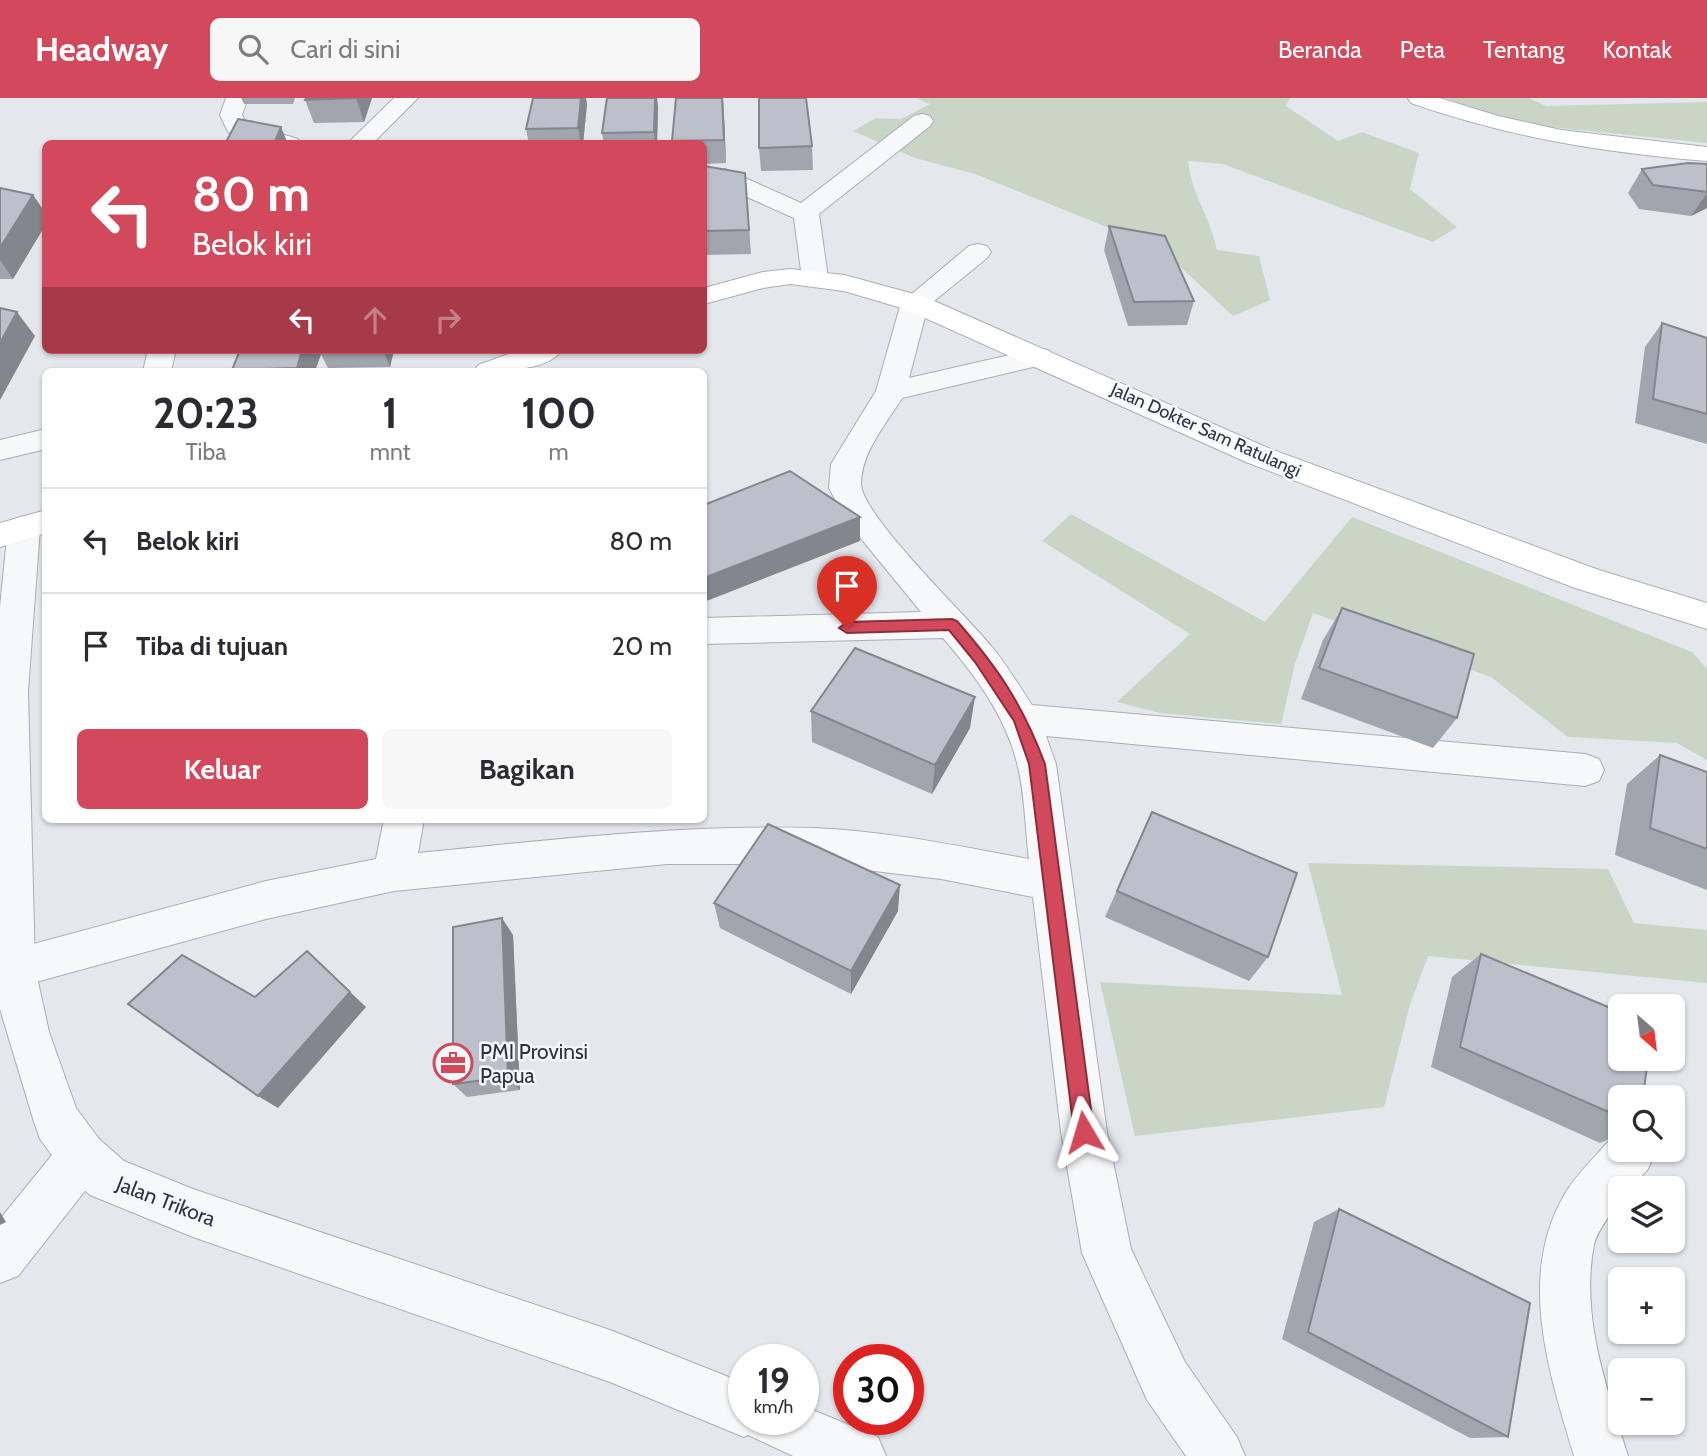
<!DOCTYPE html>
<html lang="id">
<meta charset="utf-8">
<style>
:root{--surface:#fff;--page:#f7f7f7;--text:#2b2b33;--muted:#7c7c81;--line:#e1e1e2;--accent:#d1495b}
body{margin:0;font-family:Cabin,sans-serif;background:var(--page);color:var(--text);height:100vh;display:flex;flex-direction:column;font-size:26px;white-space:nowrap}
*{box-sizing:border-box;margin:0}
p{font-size:23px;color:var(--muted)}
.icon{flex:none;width:38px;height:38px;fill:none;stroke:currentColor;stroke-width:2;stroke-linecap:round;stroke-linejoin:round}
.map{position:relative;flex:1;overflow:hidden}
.details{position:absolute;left:42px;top:270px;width:665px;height:455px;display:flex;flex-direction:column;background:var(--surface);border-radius:10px;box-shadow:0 2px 5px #0004}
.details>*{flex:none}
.banner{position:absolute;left:42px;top:42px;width:665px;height:214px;border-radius:10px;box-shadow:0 2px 5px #0004;background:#d1495b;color:#fff;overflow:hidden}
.needle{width:46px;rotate:152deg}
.fabs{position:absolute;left:1608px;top:896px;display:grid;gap:14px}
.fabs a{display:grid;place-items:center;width:77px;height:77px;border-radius:10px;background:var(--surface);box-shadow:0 2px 5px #0004;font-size:35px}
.speed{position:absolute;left:728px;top:1246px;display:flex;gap:14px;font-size:35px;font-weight:700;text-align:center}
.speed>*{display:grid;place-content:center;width:91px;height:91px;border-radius:50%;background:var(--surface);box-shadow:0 2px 5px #0004;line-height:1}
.speed small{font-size:18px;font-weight:400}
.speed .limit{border:10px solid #d22;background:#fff;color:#111}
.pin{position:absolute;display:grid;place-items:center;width:60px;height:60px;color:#fff;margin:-72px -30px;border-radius:50% 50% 50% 0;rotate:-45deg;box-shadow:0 0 7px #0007}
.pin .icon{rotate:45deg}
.me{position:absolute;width:77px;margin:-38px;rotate:353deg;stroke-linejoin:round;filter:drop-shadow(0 0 5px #0008)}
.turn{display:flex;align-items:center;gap:24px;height:147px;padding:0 35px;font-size:32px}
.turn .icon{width:91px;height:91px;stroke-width:2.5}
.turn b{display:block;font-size:49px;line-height:60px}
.lanes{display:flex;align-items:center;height:66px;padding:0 35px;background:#0003;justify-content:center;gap:35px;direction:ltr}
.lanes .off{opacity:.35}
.eta{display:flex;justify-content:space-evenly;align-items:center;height:119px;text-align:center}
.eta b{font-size:42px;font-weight:800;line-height:49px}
.button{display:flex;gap:14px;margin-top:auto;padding:14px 35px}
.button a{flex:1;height:80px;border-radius:10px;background:var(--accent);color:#fff;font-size:28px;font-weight:800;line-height:80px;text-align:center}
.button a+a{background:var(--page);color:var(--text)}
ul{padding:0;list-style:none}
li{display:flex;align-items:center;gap:21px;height:105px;padding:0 35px;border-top:2px solid var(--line)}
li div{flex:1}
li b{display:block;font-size:26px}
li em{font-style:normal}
header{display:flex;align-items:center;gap:42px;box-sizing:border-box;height:98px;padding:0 35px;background:var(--accent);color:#fff}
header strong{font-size:33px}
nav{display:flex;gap:38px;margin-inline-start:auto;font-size:24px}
.search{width:490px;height:63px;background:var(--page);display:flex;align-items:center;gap:18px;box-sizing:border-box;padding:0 24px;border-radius:10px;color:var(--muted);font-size:26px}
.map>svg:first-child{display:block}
</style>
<header>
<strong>Headway</strong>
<div class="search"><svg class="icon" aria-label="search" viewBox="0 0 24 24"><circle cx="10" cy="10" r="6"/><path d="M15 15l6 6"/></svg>Cari di sini</div>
<nav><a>Beranda</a><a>Peta</a><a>Tentang</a><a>Kontak</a></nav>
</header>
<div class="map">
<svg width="1707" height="1358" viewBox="0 0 1707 1358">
<rect width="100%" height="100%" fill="#e4e7ec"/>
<path fill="#c9d6c5" d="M916,0h374l-4,8 52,35 24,-9 57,21 -9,36 47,38 -24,15 -210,-78 -35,-3c3,32 23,58 29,89l42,6 11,44 -37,16 -72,-67 -186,-75 -60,-16 -62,-27 23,-13 25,1 29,-15z
M1446,0h83l17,8 161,-4v41l-157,-16 -56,-11z
M1071,416l194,108 87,-105 340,135 15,17v91l-30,-17 -109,-6 -77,-60 -178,-64 -18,51 -14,60 -121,-11 -43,-11 73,-68 -148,-93z
M1308,765l300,6 26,54 73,7v53l-279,-27 -18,49 -26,102 -249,29 -35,-154 242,13z"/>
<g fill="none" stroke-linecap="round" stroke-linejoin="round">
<defs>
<path id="minor" d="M226,0h22l-6,17 4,8 52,16 3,5h-44l-29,-12 -8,-17z
M394,0h24l-46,46h-25z
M922,16l8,2 3,5 -3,5 -111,88 9,64 -4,6h-18l-4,-6 -8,-60 -87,-39 -3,-5 3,-5h18l76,34 113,-87z
M978,146l9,2 4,6 -4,6 -59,48 -19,72 131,-30 10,3 4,6 -4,6 -148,35c-16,26 -41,55 -41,86 1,32 107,133 131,163 15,18 27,39 40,58l553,49 14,5 5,11 -5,11 -14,5 -539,-50 10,28 51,368 24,117 54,113 52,75 8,19h-59l-39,-56 -65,-147 -21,-121 -28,-235 -92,-18 -125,-15h-149l-273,27 -128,28 -241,66 -25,13v-45l266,-72 110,-22 8,-40h40l-6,34c132,-13 263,-29 396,-25 72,3 145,18 215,31 -4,-31 -4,-66 -12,-96 -12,-48 -42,-88 -74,-125l-239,6v-26l217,-6 -75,-92 -17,-32 2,-24 45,-73 25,-88 68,-57z
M148,252h28l-5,21h-28z
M46,331v20l-46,11v-20z
M82,1034l17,7 7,17 -7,17 -81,103 -18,7v-64l65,-80z
M1620,1035v17l35,2 -7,17 -17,19h-11c0,21 -21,35 -26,57 -14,71 13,144 34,211h-54c-25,-84 -58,-182 -8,-264 13,-21 32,-38 48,-57z"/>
<path id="tertiary" d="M24,418l12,4 4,8 -12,163 7,277 14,64 27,76 23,31 25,22 69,28 417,141 134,53v36h59v-13l75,31 8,19h-93l-45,-21 -4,2 -134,-55 -417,-145 -103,-42 -25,-22 -25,-34 -6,-17 -34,-113v-402l8,-79 4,-8z"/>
<path id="secondary" d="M1408,0h32l58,18 63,14 146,17v14c-102,-8 -199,-24 -296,-58z
M790,171l54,6 81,22 343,151 331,122 108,33v26l-132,-41 -329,-126 -341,-153 -61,-18 -54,-7 -27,4 -59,16v-16l59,-16z
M520,252h42c-15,22 -65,21 -88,21l4,-6z
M46,412v23l-46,14v-24z"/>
</defs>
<use href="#minor" stroke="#a9aeb7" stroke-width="2"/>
<use href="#tertiary" stroke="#a9aeb7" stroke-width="2"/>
<use href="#secondary" stroke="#a9aeb7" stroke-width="2"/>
<use href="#minor" fill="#f7f8fa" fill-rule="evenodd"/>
<use href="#tertiary" fill="#f7f8fa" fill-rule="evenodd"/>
<use href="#secondary" fill="#fff" fill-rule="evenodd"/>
</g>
<path fill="#a1a5ae" d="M241,0h54l-2,6h-49z
M372,0l-8,24 -50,1 -9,-23z
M607,0h50l1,10 -1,36h-53l-2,-11z
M723,0l3,65 -22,1v-20h-32v-3z
M587,6l-4,40h-54l-3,-15z
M812,48l1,24 -52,1 -2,-23z
M1707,66v44l-16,8 -52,-7 -11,-16 14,-24z
M704,68l43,31 4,57 -47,1z
M0,90l33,7 13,19v10l-33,55h-13z
M1109,128l85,75 -7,24 -59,1 -24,-76z
M1662,225l45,15v106l-72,-21 10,-76z
M240,252h154l-4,17 -62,1 -7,-14 -6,17h-83v-1z
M1342,510l115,110 -24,30 -132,-49 22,-59z
M811,613l159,17 -38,66 -120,-52z
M1660,657l47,17v118l-92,-35 12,-71z
M1152,714l116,145 -19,24 -144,-64z
M714,805l184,8 -47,83 -131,-66z
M513,837l7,155 -53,7 -14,-13z
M1481,856l139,143v37l-20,9 -169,-76 21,-90z
M1339,1111l169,228 -38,1 -188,-99 32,-117z"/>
<path fill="#83868d" d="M356,0h16l-8,24z
M581,0h5l1,6 -4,40h-2l-3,-16z
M655,0h2l1,10 -1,36h-2l-1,-12z
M723,0l1,17 2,48 -2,-23z
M281,29l7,17h-14z
M1707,95v15l-16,8z
M33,97l13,19v10l-33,55 -13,-19v-12z
M17,214l18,24 -35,64v-57z
M302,252h17l2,4 -6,17h-17l-1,-3z
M383,252h11l-4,17z
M860,419v24l-156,61v-24z
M975,599l-5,31 -38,66 3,-29z
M900,787l-2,26 -47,83v-23z
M502,820l11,17 7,155 -12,-13z
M307,853l59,56 -88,101 -20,-12z
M0,1114l6,10 -6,3z"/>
<path fill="#bbc0ca" stroke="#83868d" stroke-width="2" d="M306,0h50l-51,2z
M533,0h48l-3,30 -52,1z
M607,0h48l-1,34 -52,1z
M676,0h46l2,42 -52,1z
M759,0h47l6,48 -53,2z
M238,21l43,8 -7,17h-49z
M1688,65l19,1v28l-54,-7 -11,-16z
M704,68l41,7 4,57 -45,1z
M0,90l33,7 -33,53z
M1109,128l56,10 29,65 -60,1z
M0,210l17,4 -17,31z
M1662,225l45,15v76l-54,-15z
M240,252h62l-5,18 -65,2z
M790,373l70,46 -156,61v-73z
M1342,510l132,46 -17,64 -138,-50z
M855,550l120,49 -40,68 -124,-54z
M1660,657l47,17v77l-57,-21z
M1152,714l145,61 -29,84 -151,-66z
M768,726l132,61 -49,86 -137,-68z
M502,820l6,159 -55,7v-157z
M307,853l43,41 -92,104 -130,-92 54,-49 73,42z
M1481,856l139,58v47h28l-5,38h-23v20l-160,-70z
M1339,1111l191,94 -22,134 -200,-105z"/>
<path fill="#d1495b" stroke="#882f3b" stroke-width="2" d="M952,521l5,2c41,47 66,84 88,143l49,368 -3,7 -7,3 -7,-3 -3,-7 -45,-368 -15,-43 -39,-59 -26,-32 -102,3 -8,-5 8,-6z"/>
<defs>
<symbol id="office-ring" viewBox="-11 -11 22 22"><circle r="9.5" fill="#f4f6f9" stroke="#d1495b" stroke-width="1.5"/><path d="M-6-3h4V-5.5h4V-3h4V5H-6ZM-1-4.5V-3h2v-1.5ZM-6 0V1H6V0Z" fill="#d1495b"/></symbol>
</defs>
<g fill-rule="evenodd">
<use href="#office-ring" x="431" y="943" width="44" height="44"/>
</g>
<g text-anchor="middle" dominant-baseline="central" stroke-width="5" stroke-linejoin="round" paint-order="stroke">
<g font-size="18" fill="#2b3445" stroke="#f4f6f9">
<text transform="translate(1206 332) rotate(24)">Jalan Dokter Sam Ratulangi</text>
</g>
<g font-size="21" fill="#2b3445" stroke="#f4f6f9" text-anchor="start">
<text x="480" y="953">PMI Provinsi<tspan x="480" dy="24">Papua</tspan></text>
</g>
<g font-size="21" fill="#2b3445" stroke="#f4f6f9">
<text transform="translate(166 1103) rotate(21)">Jalan Trikora</text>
</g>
</g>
</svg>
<div class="fabs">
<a><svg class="needle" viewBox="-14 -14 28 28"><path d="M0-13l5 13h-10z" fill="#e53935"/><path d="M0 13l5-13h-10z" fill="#7c7c81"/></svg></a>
<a><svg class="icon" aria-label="search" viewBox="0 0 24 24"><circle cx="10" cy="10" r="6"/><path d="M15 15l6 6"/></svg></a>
<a><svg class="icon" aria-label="layers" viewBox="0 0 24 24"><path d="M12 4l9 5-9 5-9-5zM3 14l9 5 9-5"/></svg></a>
<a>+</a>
<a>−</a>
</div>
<div class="speed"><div>19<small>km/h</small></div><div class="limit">30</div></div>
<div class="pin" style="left:847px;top:530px;background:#d93025"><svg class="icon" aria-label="arrive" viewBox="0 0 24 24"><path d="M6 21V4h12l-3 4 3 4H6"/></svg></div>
<svg class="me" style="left:1084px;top:1034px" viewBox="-20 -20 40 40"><path d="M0-17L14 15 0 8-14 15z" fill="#d1495b" stroke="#fff" stroke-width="4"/></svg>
<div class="banner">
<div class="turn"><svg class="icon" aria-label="left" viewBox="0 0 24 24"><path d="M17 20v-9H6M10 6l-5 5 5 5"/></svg><div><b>80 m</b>Belok kiri</div></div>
<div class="lanes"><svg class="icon" aria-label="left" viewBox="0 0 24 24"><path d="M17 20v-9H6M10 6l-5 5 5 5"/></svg><svg class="icon off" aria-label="ahead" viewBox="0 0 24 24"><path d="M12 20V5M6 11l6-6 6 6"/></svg><svg class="icon off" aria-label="right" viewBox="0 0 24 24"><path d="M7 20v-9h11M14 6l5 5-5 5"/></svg></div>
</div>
<section class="details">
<div class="eta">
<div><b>20:23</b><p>Tiba</p></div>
<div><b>1</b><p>mnt</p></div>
<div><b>100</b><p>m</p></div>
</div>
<ul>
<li><svg class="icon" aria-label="left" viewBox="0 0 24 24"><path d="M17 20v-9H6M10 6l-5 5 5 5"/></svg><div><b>Belok kiri</b></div><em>80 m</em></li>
<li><svg class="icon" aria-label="arrive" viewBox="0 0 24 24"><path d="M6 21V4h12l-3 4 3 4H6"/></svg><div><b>Tiba di tujuan</b></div><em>20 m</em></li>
</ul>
<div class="button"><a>Keluar</a><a>Bagikan</a></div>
</section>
</div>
